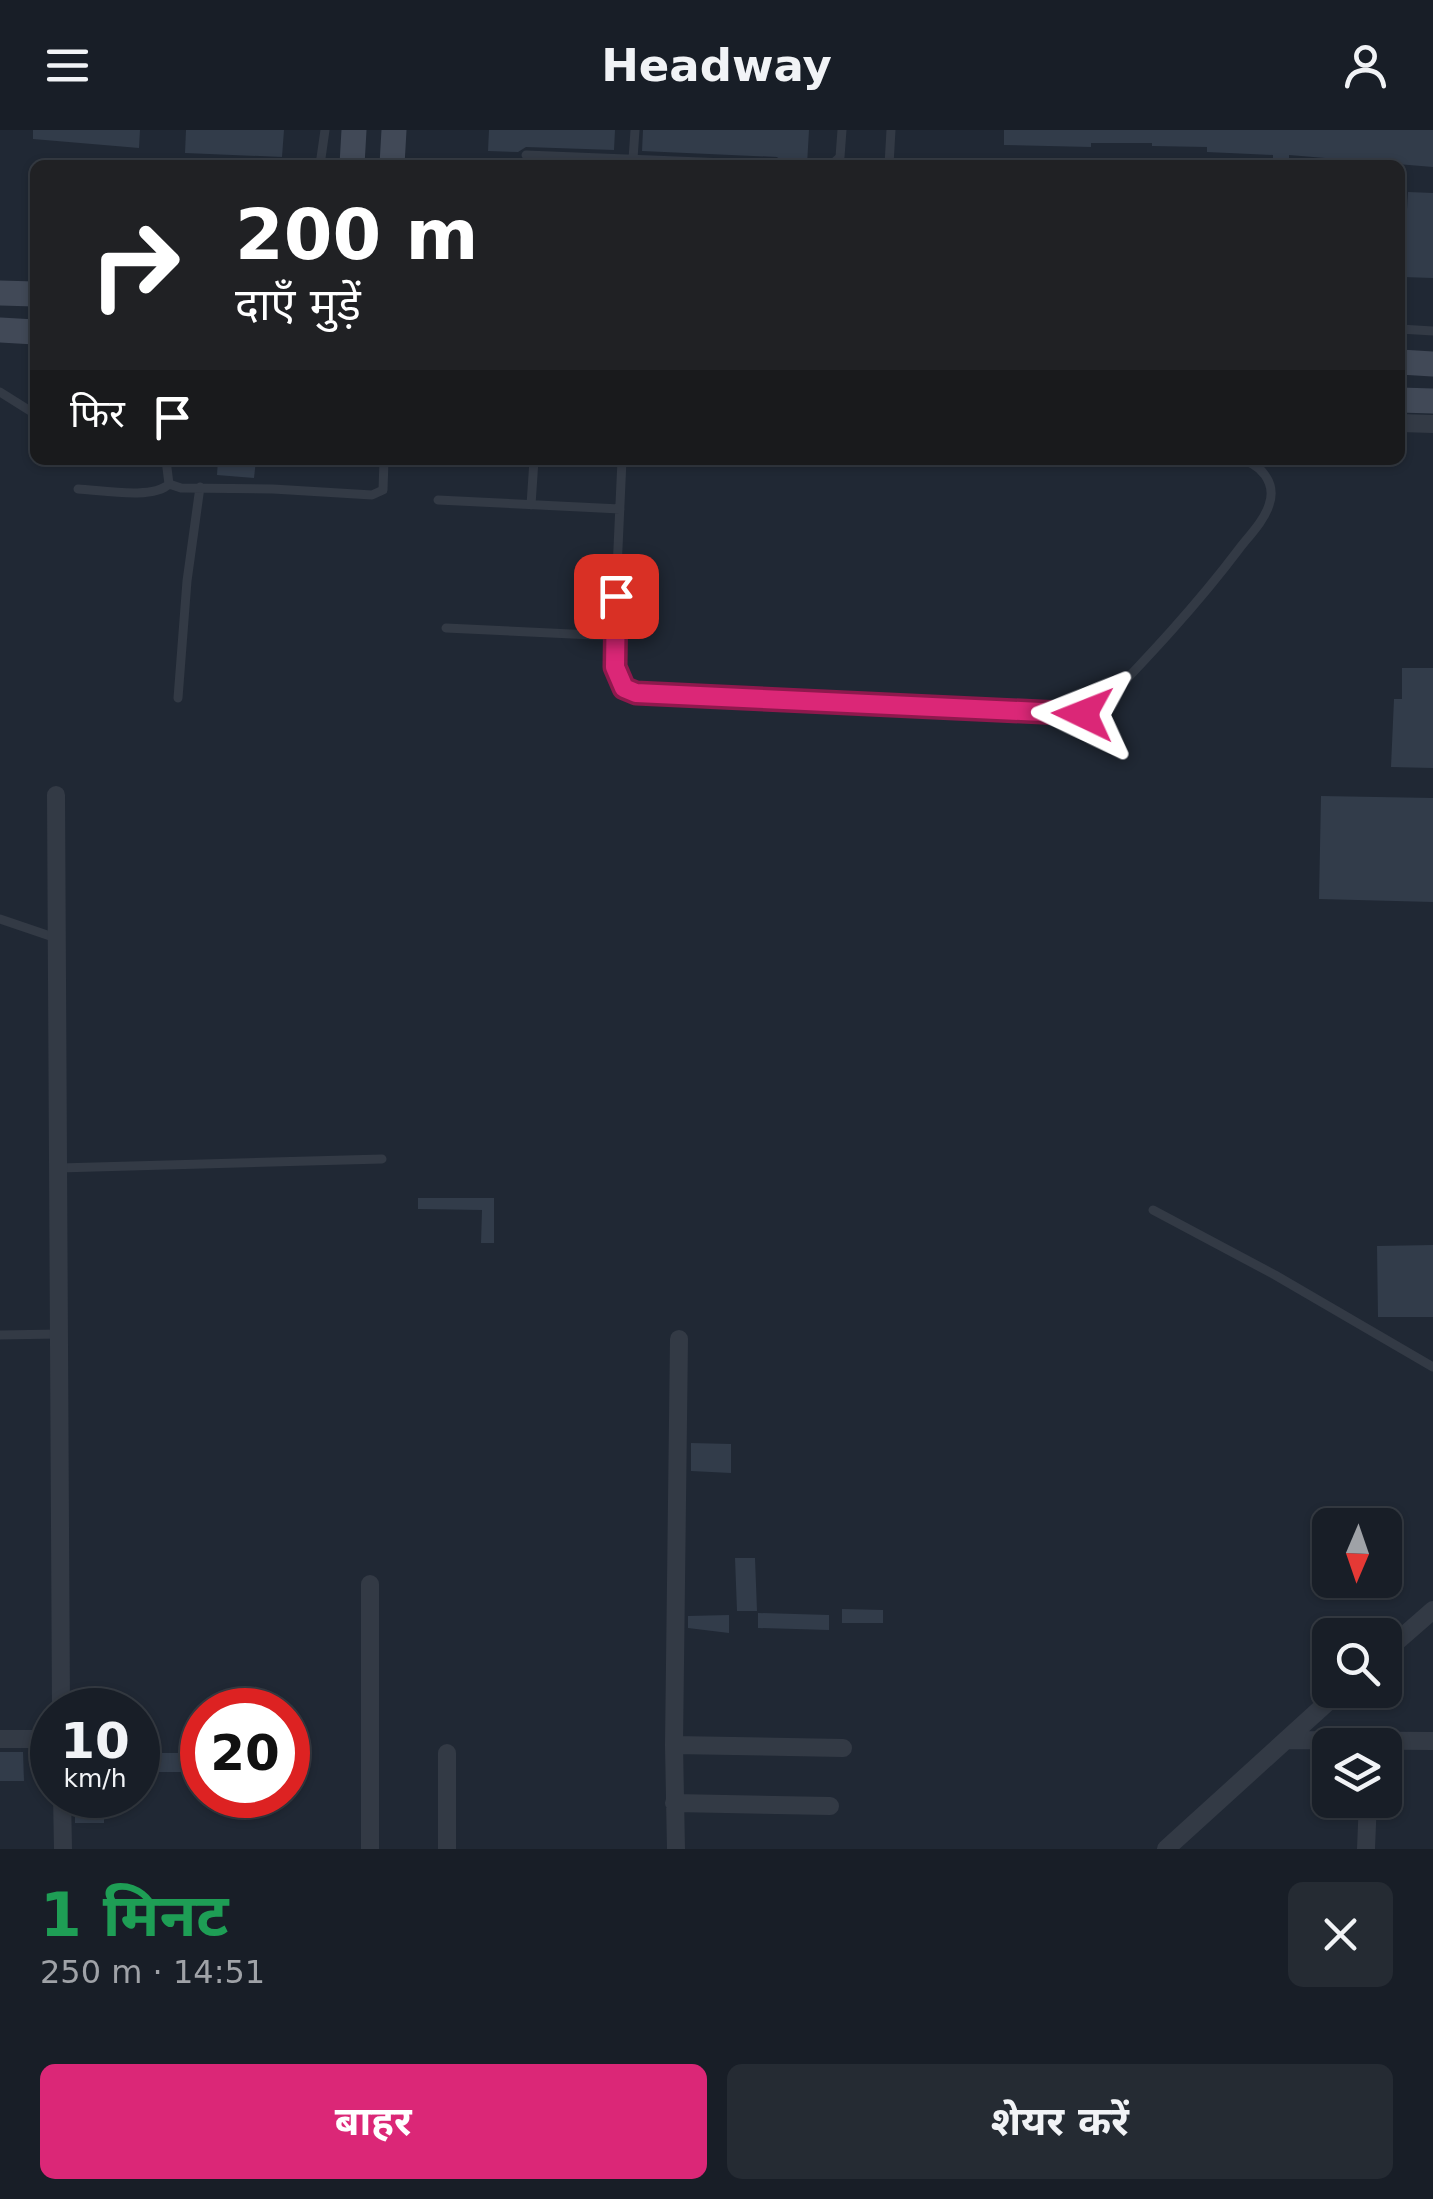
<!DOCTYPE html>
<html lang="hi">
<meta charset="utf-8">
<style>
:root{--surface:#181e27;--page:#252b33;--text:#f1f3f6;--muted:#9fa2a7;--line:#363c44;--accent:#db2777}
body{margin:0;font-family:"DejaVu Sans","Noto Sans Devanagari",sans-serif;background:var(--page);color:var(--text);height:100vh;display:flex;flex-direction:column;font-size:38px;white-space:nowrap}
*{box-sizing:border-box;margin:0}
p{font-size:32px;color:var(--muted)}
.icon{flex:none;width:55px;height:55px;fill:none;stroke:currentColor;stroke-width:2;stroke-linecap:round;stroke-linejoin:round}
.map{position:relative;height:1719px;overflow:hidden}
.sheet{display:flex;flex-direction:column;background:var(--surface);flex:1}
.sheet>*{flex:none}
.banner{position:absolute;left:30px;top:30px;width:1375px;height:305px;border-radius:15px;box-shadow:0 2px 8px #0004,0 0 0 2px var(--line);background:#202124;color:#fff;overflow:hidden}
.needle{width:65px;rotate:182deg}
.tools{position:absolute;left:1312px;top:1378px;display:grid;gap:20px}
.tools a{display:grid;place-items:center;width:90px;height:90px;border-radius:15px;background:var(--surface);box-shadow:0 2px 8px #0004,0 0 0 2px var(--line);font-size:50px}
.speed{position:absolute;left:30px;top:1558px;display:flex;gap:20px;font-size:50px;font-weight:700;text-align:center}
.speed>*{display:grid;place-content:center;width:130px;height:130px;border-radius:50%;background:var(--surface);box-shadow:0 2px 8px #0004,0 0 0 2px var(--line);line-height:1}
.speed small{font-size:25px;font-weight:400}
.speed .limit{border:15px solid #d22;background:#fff;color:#111}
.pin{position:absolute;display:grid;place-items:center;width:85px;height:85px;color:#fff;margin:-42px;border-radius:20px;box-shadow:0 5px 15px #0006}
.me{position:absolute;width:110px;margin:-55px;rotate:272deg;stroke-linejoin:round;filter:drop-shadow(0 0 8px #0008)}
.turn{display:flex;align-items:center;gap:35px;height:210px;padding:0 40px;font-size:45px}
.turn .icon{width:130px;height:130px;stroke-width:2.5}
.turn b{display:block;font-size:70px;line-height:85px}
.then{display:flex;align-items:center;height:95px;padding:0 40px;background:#0003;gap:20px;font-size:38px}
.round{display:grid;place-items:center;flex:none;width:105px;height:105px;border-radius:15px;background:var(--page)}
.summary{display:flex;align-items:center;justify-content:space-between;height:170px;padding:0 40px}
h1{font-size:60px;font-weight:700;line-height:75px;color:#1e9e55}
.button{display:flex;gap:20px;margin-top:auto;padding:20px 40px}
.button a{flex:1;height:115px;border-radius:15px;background:var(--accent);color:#fff;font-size:40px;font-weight:700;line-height:115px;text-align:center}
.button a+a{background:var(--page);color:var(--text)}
header{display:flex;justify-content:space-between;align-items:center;height:130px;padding:0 40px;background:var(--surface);font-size:45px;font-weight:700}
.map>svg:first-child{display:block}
</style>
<header><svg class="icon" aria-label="menu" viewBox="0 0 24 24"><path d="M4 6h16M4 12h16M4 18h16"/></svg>Headway<svg class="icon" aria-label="person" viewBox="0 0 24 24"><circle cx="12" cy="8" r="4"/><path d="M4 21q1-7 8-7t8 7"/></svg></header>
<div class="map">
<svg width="1433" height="1719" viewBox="0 0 1433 1719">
<rect width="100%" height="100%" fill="#202834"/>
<path fill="#323c4a" d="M33,0h107l-1,18 -106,-9z
M186,0h98l-2,27 -97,-4z
M489,0h126l-1,20 -88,-3 -8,5 -30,-1z
M643,0h166l-2,35 -22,-1 -8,-7 -135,-6z
M1004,0h429v37l-144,-12v5h-16v-5l-66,-3v-5l-55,-1v-3h-61v4l-87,-2z
M1408,62l25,1v85l-30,-1z
M218,330h38l-2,18 -37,-3z
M1402,538h31v100l-42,-1 3,-68h8z
M1321,666l112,2v104l-114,-3z
M418,1068h76v45h-13l1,-33 -64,-1z
M1433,1115v72h-55l-1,-71z
M691,1313l40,1v29l-40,-2z
M735,1428h20l2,53h-20z
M842,1479l41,1v13h-41z
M758,1483l71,2v15l-71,-2z
M729,1485v18l-41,-5v-12z
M178,1620l24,1v15l-17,-1v7h-32v-19h25z
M0,1622h23l1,29h-24z
M75,1669l29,1v23h-29z"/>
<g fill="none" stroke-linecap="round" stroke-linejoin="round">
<path stroke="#333a45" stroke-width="9" d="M526,25l251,10
M633,29l2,-29
M320,35l5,-35
M831,35l9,-8 2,-27
M889,35l2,-35
M1400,199l33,2
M0,262l35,22
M166,330l3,24
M622,330l-8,176 1,31 9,21 28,7 419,20 17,-1 12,-7c49,-51 96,-101 139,-158 10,-13 25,-28 30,-44 8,-22 -9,-43 -30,-45
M78,359c23,1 75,11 91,-5l12,4 92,1 99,6 11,-5 1,-30
M438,370l182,9
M531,375l3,-45
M446,498l168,8
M178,568l9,-117 13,-94
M0,789l56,19
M59,1038l323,-9
M1153,1080l122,65 158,92
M0,1205l58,-1"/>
<path stroke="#333a45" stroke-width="18" d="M1400,293l33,1
M56,665l5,915
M1385,1522l48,-42
M0,1609h52
M1288,1610l145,1
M674,1615l169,3
M62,1665l1,54
M674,1673l156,3
M370,1719v-265
M447,1719v-96
M676,1719l-2,-104 5,-406
M1166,1719l175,-159
M1366,1719l2,-49"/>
<path stroke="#414957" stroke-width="25" d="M352,35l2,-35
M392,35l2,-35
M0,163l35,1
M0,200l35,2
M1400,232l33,2
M1400,270l33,1"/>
</g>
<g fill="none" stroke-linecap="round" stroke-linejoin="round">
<defs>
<path id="route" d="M616,466l-1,71 9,21 12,5 447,21"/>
</defs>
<use href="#route" stroke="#8e194d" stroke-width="25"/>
<use href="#route" stroke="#db2777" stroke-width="18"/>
</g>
</svg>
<div class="tools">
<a><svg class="needle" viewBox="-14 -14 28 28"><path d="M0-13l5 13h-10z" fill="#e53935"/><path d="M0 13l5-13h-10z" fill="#9fa2a7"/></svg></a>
<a><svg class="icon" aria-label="search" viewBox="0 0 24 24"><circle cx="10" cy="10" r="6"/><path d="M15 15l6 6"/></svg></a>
<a><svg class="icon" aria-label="layers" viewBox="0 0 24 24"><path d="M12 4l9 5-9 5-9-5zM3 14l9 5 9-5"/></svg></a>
</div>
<div class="speed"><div>10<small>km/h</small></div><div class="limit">20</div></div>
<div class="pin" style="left:616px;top:466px;background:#d93025"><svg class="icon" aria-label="arrive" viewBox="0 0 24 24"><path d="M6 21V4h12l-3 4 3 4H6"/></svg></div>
<svg class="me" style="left:1083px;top:584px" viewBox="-20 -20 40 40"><path d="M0-17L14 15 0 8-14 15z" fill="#db2777" stroke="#fff" stroke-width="4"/></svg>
<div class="banner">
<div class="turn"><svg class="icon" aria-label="right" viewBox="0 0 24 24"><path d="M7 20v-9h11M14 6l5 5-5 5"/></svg><div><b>200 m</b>दाएँ मुड़ें</div></div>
<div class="then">फिर<svg class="icon" aria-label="arrive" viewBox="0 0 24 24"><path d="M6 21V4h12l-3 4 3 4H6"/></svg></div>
</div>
</div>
<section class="sheet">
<div class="summary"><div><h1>1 मिनट</h1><p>250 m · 14:51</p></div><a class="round"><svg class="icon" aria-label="close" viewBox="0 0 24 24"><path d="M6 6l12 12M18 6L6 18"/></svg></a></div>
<div class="button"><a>बाहर</a><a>शेयर करें</a></div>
</section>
